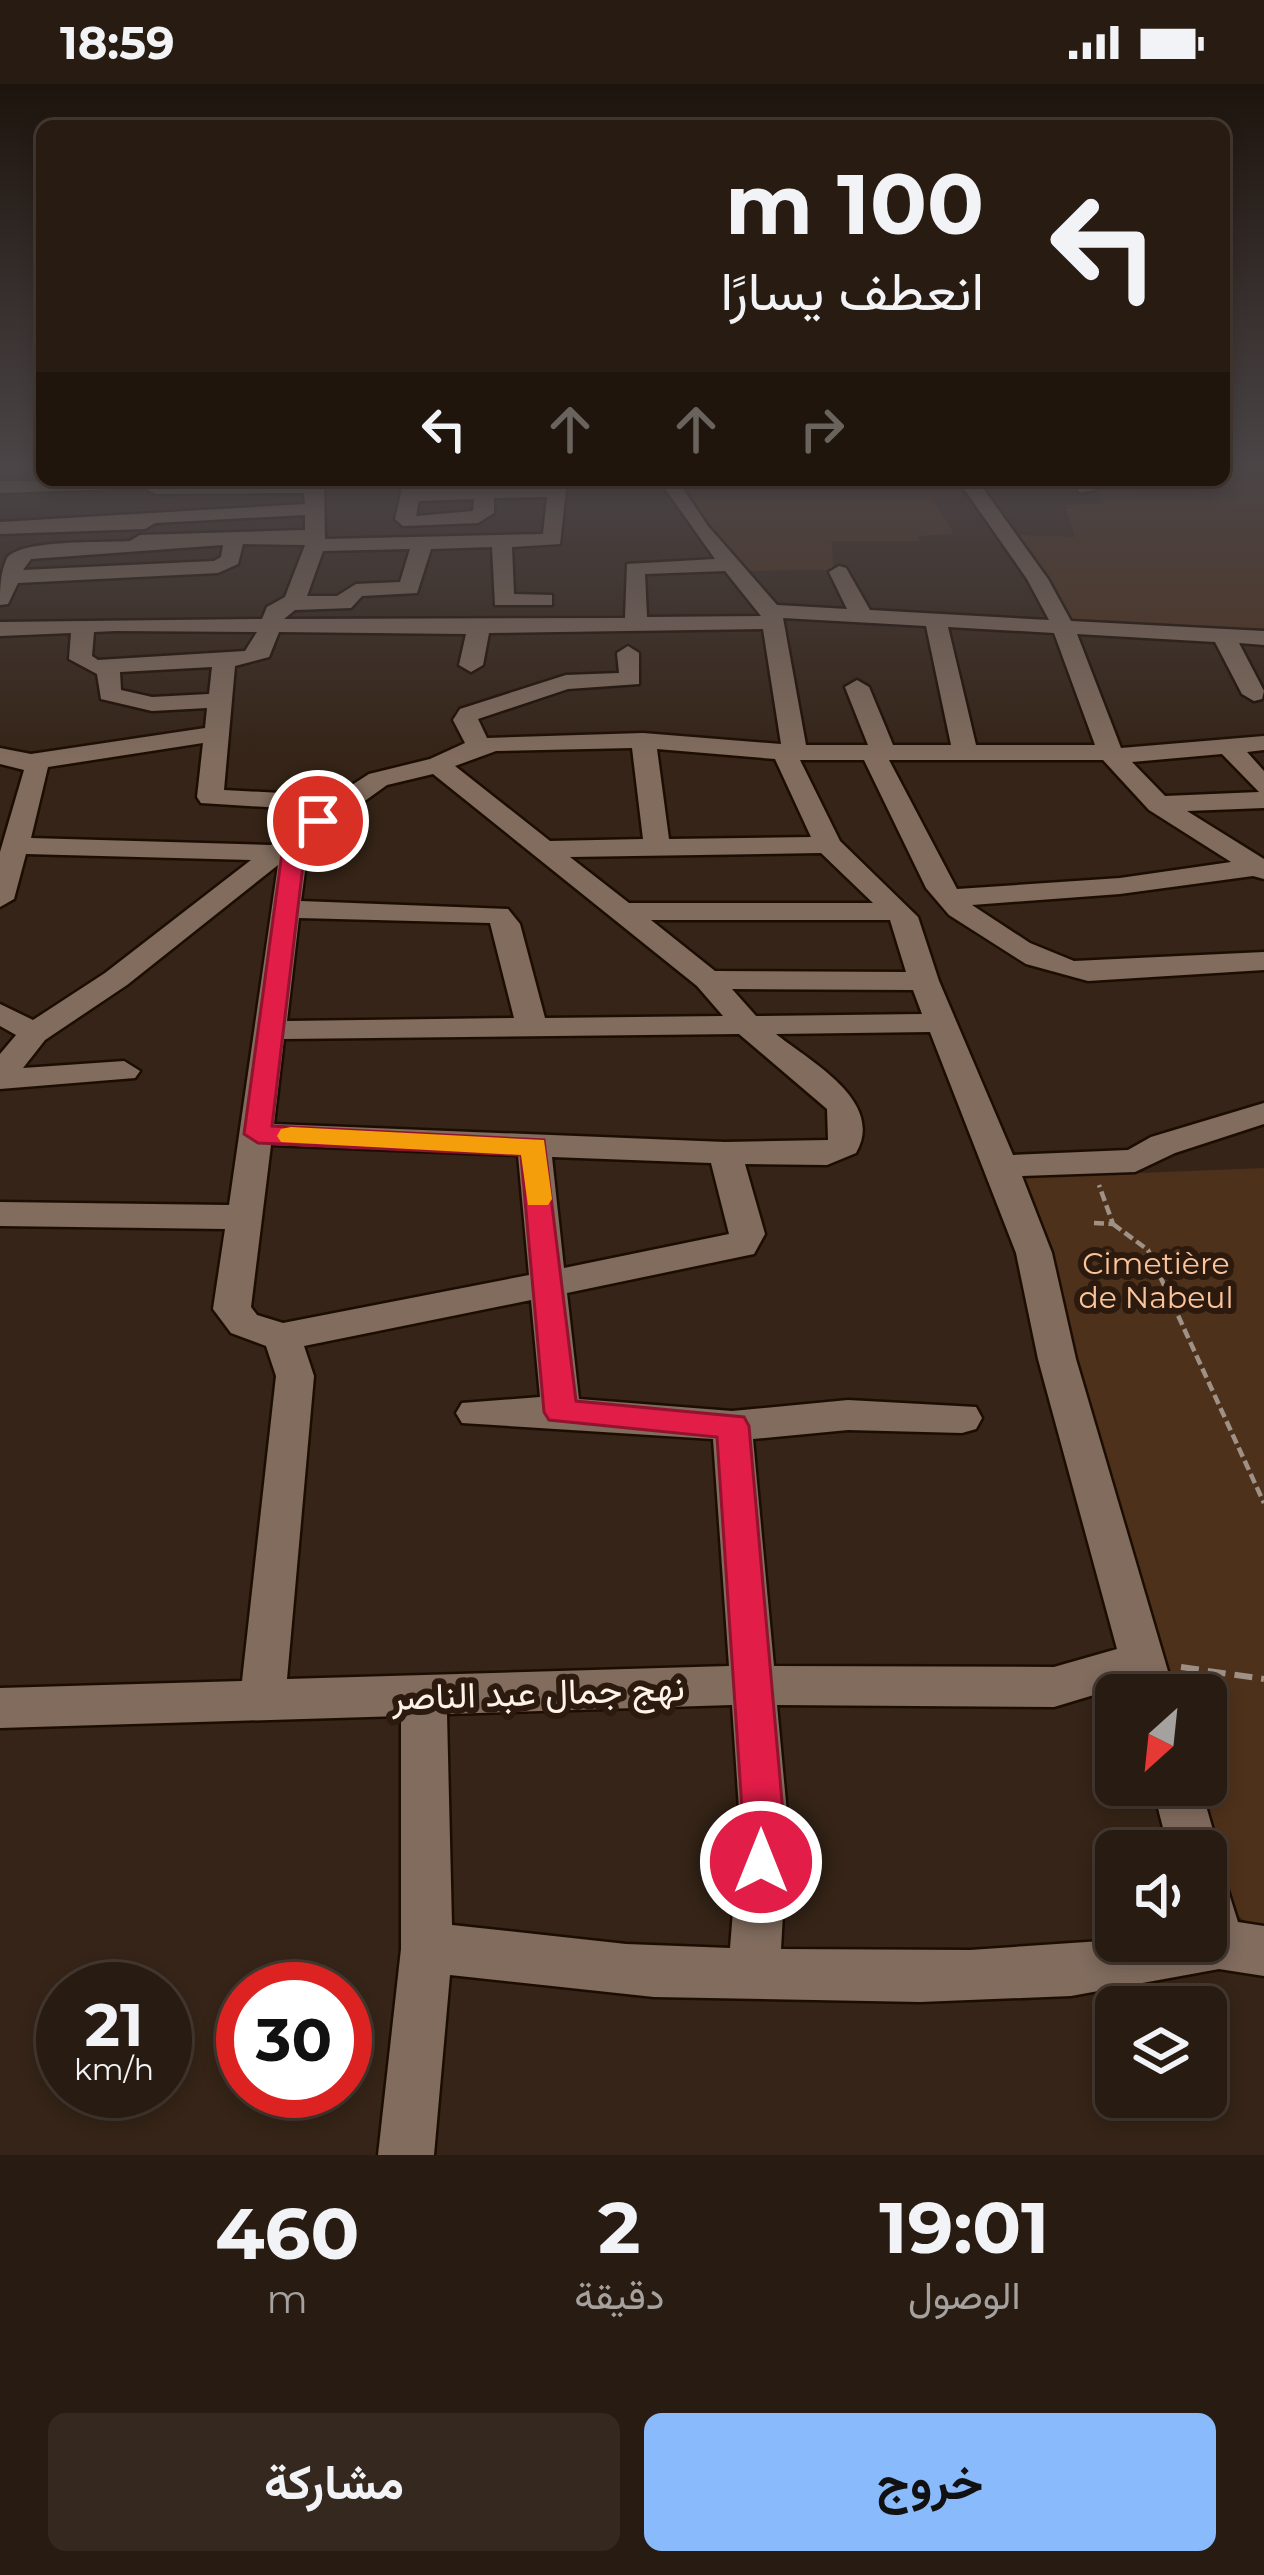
<!DOCTYPE html>
<html lang="ar">
<meta charset="utf-8">
<style>
:root{--surface:#281b11;--page:#34281f;--text:#f1f3f6;--muted:#a5a19f;--line:#443931;--accent:#89bafc}
body{margin:0;font-family:Montserrat,Vazirmatn,sans-serif;background:var(--page);color:var(--text);direction:rtl;height:100vh;display:flex;flex-direction:column;font-size:45px;white-space:nowrap}
*{box-sizing:border-box;margin:0}
p{font-size:39px;color:var(--muted)}
.icon{flex:none;width:66px;height:66px;fill:none;stroke:currentColor;stroke-width:2;stroke-linecap:round;stroke-linejoin:round}
.map{position:relative;height:2071px;overflow:hidden;direction:ltr}
.side{display:flex;flex-direction:column;background:var(--surface);flex:1}
.side>*{flex:none}
.hud{position:absolute;left:36px;top:36px;width:1194px;height:366px;border-radius:18px;box-shadow:0 6px 18px #0003,0 0 0 3px var(--line);direction:rtl;background:#281b11;color:var(--text);overflow:hidden}
.needle{width:78px;rotate:207deg}
.buttons{position:absolute;left:1095px;top:1590px;display:grid;gap:24px}
.buttons a{display:grid;place-items:center;width:132px;height:132px;border-radius:18px;background:var(--surface);box-shadow:0 6px 18px #0003,0 0 0 3px var(--line);font-size:60px}
.speed{position:absolute;left:36px;top:1878px;display:flex;gap:24px;font-size:60px;font-weight:700;text-align:center}
.speed>*{display:grid;place-content:center;width:156px;height:156px;border-radius:50%;background:var(--surface);box-shadow:0 6px 18px #0003,0 0 0 3px var(--line);line-height:1}
.speed small{font-size:30px;font-weight:400}
.speed .limit{border:18px solid #d22;background:#fff;color:#111}
.pin{position:absolute;display:grid;place-items:center;width:102px;height:102px;color:#fff;margin:-51px;border:6px solid #fff;border-radius:50%;box-shadow:0 3px 12px #0007}
.me{position:absolute;width:132px;margin:-66px;rotate:0deg;stroke-linejoin:round;filter:drop-shadow(0 0 9px #0008)}
.turn{display:flex;align-items:center;gap:42px;height:252px;padding:0 48px;font-size:54px}
.turn .icon{width:156px;height:156px;stroke-width:2.5}
.turn b{display:block;font-size:84px;line-height:102px}
.lanes{display:flex;align-items:center;height:114px;padding:0 48px;background:#0003;justify-content:center;gap:60px;direction:ltr}
.lanes .off{opacity:.35}
.eta{display:flex;justify-content:space-evenly;align-items:center;height:204px;text-align:center}
.eta b{font-size:72px;font-weight:700;line-height:84px}
.primary-button{display:flex;gap:24px;margin-top:auto;padding:24px 48px}
.primary-button a{flex:1;height:138px;border-radius:18px;background:var(--accent);color:#111;font-size:48px;font-weight:700;line-height:138px;text-align:center}
.primary-button a+a{background:var(--page);color:var(--text)}
.status{display:flex;justify-content:space-between;align-items:center;height:84px;padding:0 60px;background:var(--surface);direction:ltr}
.status svg{height:33px;fill:currentColor}
.map>svg:first-child{display:block}
</style>
<div class="status"><b>18:59</b><svg viewBox="0 0 49 12"><path d="M0 12V9h3v3zM5 12V6h3v6zM10 12V3h3v9zM15 12V0h3v12zM26 1h20v11H26zM47 4h2v5h-2z"/></svg></div>
<div class="map">
<svg width="1264" height="2071" viewBox="0 0 1264 2071">
<rect width="100%" height="100%" fill="#352417"/>
<path fill="#4e311b" d="M1224,383l40,1v167l-194,-13 -50,-87 55,2 -10,-32 40,-2 -15,-23h33l11,11h62l-5,-11h33z
M673,396h278l14,17 -32,3 21,34 -37,2 4,5h-90l3,29 -86,1 -41,-35z
M1264,1084v768l-49,-38 -9,-47 -22,-66h22v-90h-47l-143,-517z"/>
<g fill="none" stroke-linecap="round" stroke-linejoin="round">
<defs>
<path id="minor" d="M404,396h18l-1,9 127,-4 1,-5h18l-7,64 -48,3 2,47 38,1v10h-57l-3,-58 -61,2 -14,44 -55,3 -11,12 -56,2 -11,9 341,-1 2,-54 88,-5 -56,-79h18l31,46 69,79 70,4 -18,-37 10,-6 7,2 24,42 179,10 -22,-41 -69,-99h19l71,99 23,42 193,10v14l-25,-2 25,48 -2,8 -8,2 -12,-7 -27,-52 -138,-8 44,114 143,-12v14l-17,2 17,19v37l-77,3 77,48v20l-11,-3 -133,18 -148,11 58,38 44,18 190,-9v18l-176,11 -62,-17 -77,-49 -23,-27 -62,-128h-64l40,81 78,76 21,64 74,174 115,-5 23,-13 113,-34v21l-89,29 -40,19 -113,4 30,77 24,106 99,336h-46l-2,-10 -73,22 -277,-2 11,119 -7,125 189,1 146,-10 90,1v-70l18,7 14,44 26,4v50l-45,-7 -148,27 -151,6 -266,-5 -204,-22 -16,180h-56l23,-206v-233l-401,12v-40l242,-7 34,-305 -10,-30 -35,-13 -18,-24 12,-80 -225,-3v-24l229,3 49,-340 -151,120 -82,55 -22,28 101,-7 16,10 -5,7 -135,11v-35l16,-19 -16,-9v-22l33,16 72,-47 146,-113 -225,-6 -12,45 -14,8v-55l24,-82 -24,-6v-16l31,6 174,-26 2,-20 -55,3 -51,-12 -4,-25 -28,-15 2,-26 -71,3v-14l262,-3 5,-12 18,-10 20,-52 -62,-1 -5,20 -20,9 -200,10 -10,21 -8,1c0,-16 0,-32 7,-47 14,-19 98,-15 123,-17l10,-6 165,-5v-15l-150,8 -10,6 -145,5v-12l305,-18 -1,-11 -149,1 -10,-6 -145,5v-12h314l10,6 1,52 218,-5 4,-37 -53,1v15l-16,10 -75,3 -8,-7zM474,415l-1,12 -57,5 3,-15zM223,461l-2,12 -7,4 -191,9 8,-11zM410,465l-10,33 -44,2 -19,12h-30l16,-45zM725,487l36,45 -114,1 -2,-43zM783,534l143,8 25,119h-58l-24,-58 -12,-7 -12,7 23,58h-62zM948,543l106,6 41,112h-119zM763,545l18,115 -138,-11 -156,5 -9,-19 90,-30 71,-5v-31l-11,-7 -11,7 2,20 -53,2 -106,34 -7,11 12,23 -35,16 -61,15 -34,22 -111,-6 11,-124 34,-9 10,-25 187,2 -7,31 12,7 12,-7 6,-32zM116,547l141,1 -12,19 -147,9 -6,-4 2,-24zM212,583l-3,27 -57,3 -31,-7 -1,-18zM203,659l-6,54 4,6 114,7 -44,35 -240,-7 17,-71zM632,664l11,91 -93,2 -95,-75 41,-15zM657,665l118,10 36,78 -142,2zM1222,670l37,38 -94,4 -33,-34zM889,676h214l46,50 82,52 -111,16 -163,11zM433,690l264,212 26,30 -178,2 -25,-94 -12,-15 -207,-8 8,-60 78,-56zM821,769l52,50h-244l-59,-46zM299,834l191,5 24,95 -227,3zM651,836h239l16,52 -191,-1zM732,905l181,1 9,24 -166,2zM930,948l86,221 22,106 79,290 -63,18 -280,-1 -21,-227 95,-9 114,3 14,-4 6,-11 -6,-11 -128,-7 -116,11 -153,-12 -12,-106 187,-39 11,-20 -20,-70 82,1 29,-12c30,-52 -47,-92 -80,-119zM739,950l88,75 1,31 -103,2 -451,-18 10,-85zM271,1061l247,10 11,120 -246,48 -26,-8 -6,-8zM552,1073l159,6 18,71 -165,34zM531,1216l9,97 -78,6 -6,10 6,10 251,16 16,227 -442,13 27,-303 -10,-30zM732,1621l8,119 -10,124 -104,-4 -174,-19 -5,-211z
M1071,396h19l7,9 -17,4z
M1152,1701h48l19,66 -8,16 -5,2v-18h-37z"/>
</defs>
<use href="#minor" stroke="#1c0d03" stroke-width="5"/>
<path stroke="#9f9186" stroke-width="4.5" stroke-dasharray="10 4.5" stroke-linecap="butt" d="M1094,1139l19,1 -14,-39
M1113,1140l35,26 116,253"/>
<path stroke="#9f9186" stroke-width="6" stroke-dasharray="18 9" stroke-linecap="butt" d="M1181,1583l83,12"/>
<use href="#minor" fill="#816c5e" fill-rule="evenodd"/>
</g>
<linearGradient id="sky" x2="0" y2="1"><stop stop-color="#1d140d"/><stop offset="0.57" stop-color="#4b4547"/><stop offset="1" stop-color="#4b4547" stop-opacity="0"/></linearGradient>
<rect width="1264" height="673" fill="url(#sky)"/>
<path fill="#e11d48" stroke="#92132f" stroke-width="3" d="M318,730l11,7 -23,19 -34,286 272,14 32,261 168,16 5,9 35,398 -3,38 -5,13 -15,6 -14,-6 -6,-13 2,-38 -26,-387 -168,-17 -5,-8 -23,-257 -263,-12 -14,-9 40,-296z"/>
<path fill="#f59e0b" d="M291,1043l253,13 8,59 -4,6h-20l-7,-50 -240,-13 -4,-6 4,-7z"/>
<g text-anchor="middle" dominant-baseline="central" stroke-width="12" stroke-linejoin="round" paint-order="stroke">
<g font-size="30" fill="#fbc49b" stroke="#2b1a0d">
<text x="1156" y="1179">Cimetière<tspan x="1156" dy="34">de Nabeul</tspan></text>
</g>
<g font-size="36" fill="#fef2e9" stroke="#2b1a0d">
<text transform="translate(538 1608) rotate(-2)">نهج جمال عبد الناصر</text>
</g>
</g>
</svg>
<div class="buttons">
<a><svg class="needle" viewBox="-14 -14 28 28"><path d="M0-13l5 13h-10z" fill="#e53935"/><path d="M0 13l5-13h-10z" fill="#a5a19f"/></svg></a>
<a><svg class="icon" aria-label="sound" viewBox="0 0 24 24"><path d="M4 9h4l5-4v14l-5-4H4zM17 9q2 3 0 6"/></svg></a>
<a><svg class="icon" aria-label="layers" viewBox="0 0 24 24"><path d="M12 4l9 5-9 5-9-5zM3 14l9 5 9-5"/></svg></a>
</div>
<div class="speed"><div>21<small>km/h</small></div><div class="limit">30</div></div>
<div class="pin" style="left:318px;top:737px;background:#d93025"><svg class="icon" aria-label="arrive" viewBox="0 0 24 24"><path d="M6 21V4h12l-3 4 3 4H6"/></svg></div>
<svg class="me" style="left:761px;top:1778px" viewBox="-20 -20 40 40"><circle r="17" fill="#e11d48" stroke="#fff" stroke-width="3"/><path d="M0-11L8 9 0 5-8 9z" fill="#fff"/></svg>
<div class="hud">
<div class="turn"><svg class="icon" aria-label="left" viewBox="0 0 24 24"><path d="M17 20v-9H6M10 6l-5 5 5 5"/></svg><div><b>100 m</b>انعطف يسارًا</div></div>
<div class="lanes"><svg class="icon" aria-label="left" viewBox="0 0 24 24"><path d="M17 20v-9H6M10 6l-5 5 5 5"/></svg><svg class="icon off" aria-label="ahead" viewBox="0 0 24 24"><path d="M12 20V5M6 11l6-6 6 6"/></svg><svg class="icon off" aria-label="ahead" viewBox="0 0 24 24"><path d="M12 20V5M6 11l6-6 6 6"/></svg><svg class="icon off" aria-label="right" viewBox="0 0 24 24"><path d="M7 20v-9h11M14 6l5 5-5 5"/></svg></div>
</div>
</div>
<section class="side">
<div class="eta">
<div><b>19:01</b><p>الوصول</p></div>
<div><b>2</b><p>دقيقة</p></div>
<div><b>460</b><p>m</p></div>
</div>
<div class="primary-button"><a>خروج</a><a>مشاركة</a></div>
</section>
